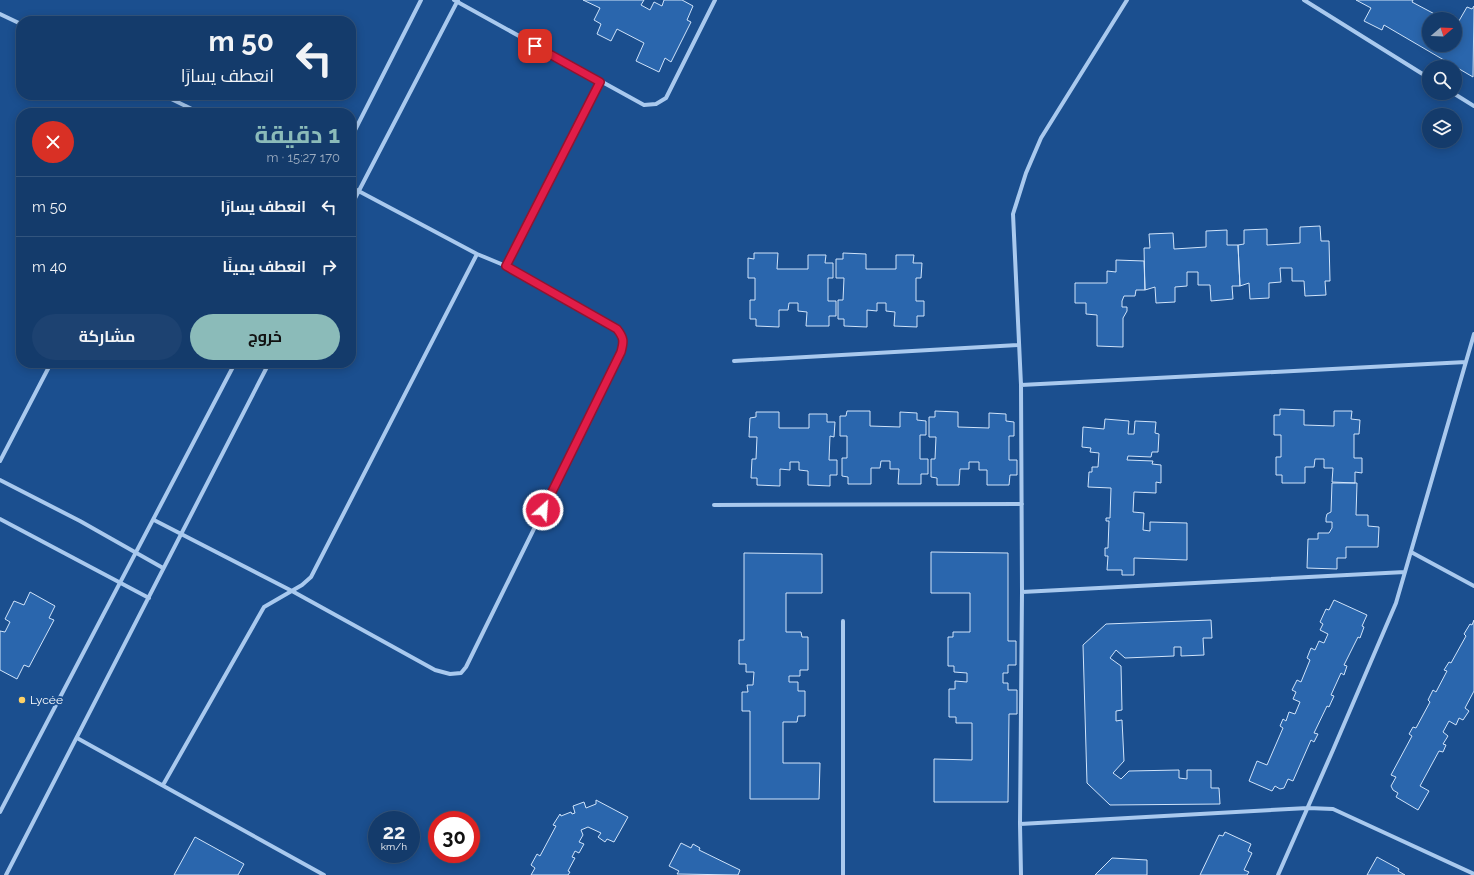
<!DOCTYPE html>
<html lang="ar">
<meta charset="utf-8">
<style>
:root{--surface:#143b6b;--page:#1d4271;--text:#f1f3f6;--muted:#9dadc1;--line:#33557e;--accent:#8bbbb9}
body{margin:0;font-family:Raleway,Cairo,sans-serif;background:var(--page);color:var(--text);direction:rtl;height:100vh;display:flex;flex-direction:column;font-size:15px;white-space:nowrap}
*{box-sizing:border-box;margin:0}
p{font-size:13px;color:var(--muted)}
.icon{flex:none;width:22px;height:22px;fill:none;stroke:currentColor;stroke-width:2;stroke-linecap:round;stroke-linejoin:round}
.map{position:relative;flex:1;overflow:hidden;direction:ltr}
.sheet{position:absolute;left:16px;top:108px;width:340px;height:260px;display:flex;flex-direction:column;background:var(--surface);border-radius:16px;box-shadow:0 2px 10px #0003,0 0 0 1px var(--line);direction:rtl}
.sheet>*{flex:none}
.hud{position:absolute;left:16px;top:16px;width:340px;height:84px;border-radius:16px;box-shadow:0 2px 10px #0003,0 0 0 1px var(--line);direction:rtl;background:#143b6b;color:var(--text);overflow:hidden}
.needle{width:26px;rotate:71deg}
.buttons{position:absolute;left:1422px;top:12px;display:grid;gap:8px}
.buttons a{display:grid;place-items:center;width:40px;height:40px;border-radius:50%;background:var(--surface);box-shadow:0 2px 10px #0003,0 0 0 1px var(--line);font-size:20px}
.speed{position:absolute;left:368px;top:811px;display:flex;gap:8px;font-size:20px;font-weight:700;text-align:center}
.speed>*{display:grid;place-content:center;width:52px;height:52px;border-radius:50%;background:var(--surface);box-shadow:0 2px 10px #0003,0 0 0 1px var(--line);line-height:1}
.speed small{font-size:10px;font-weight:400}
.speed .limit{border:6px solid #d22;background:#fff;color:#111}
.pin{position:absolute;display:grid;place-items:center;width:34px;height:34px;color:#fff;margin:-17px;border-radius:8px;box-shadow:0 2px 6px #0006}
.me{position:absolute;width:44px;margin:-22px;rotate:26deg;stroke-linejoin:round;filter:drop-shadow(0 0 3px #0008)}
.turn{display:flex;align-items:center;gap:14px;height:84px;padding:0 16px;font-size:18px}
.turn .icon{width:52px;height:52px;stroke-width:2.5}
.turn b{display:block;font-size:28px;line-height:34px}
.round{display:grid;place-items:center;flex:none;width:42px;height:42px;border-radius:21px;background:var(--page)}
.summary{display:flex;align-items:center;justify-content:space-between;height:68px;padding:0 16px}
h1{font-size:24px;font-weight:700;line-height:30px;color:var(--accent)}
.cta{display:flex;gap:8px;margin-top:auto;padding:8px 16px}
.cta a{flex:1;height:46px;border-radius:24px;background:var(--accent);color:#111;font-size:16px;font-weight:700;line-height:46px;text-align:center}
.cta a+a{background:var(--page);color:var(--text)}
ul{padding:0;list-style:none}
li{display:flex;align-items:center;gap:12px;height:60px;padding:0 16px;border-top:1px solid var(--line)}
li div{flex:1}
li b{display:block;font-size:15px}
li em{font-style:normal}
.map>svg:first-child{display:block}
</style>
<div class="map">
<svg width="1474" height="875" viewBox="0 0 1474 875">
<rect width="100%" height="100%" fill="#1b4f8f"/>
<path fill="#2a66ad" stroke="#cfe3fa" d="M583,0h61l-3,5 9,5 4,-8 8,4 2,-6h18l11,6 -6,14 4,2 -20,40 -6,-4 -6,14 -23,-11 8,-18 -27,-14 -6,12 -14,-7 4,-10 -7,-4 6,-12z
M1356,0h57l-1,2 32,17h-15v26h26v-20l1,1 11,-19 5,2 2,-3 -1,71 -89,-52 -2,5 -18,-9 7,-13z
M1320,226l1,15h8l1,40h-5l1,14 -21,1 -1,-15h-12v-13h-12l1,14 -12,1v15l-19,1 -1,-16 -9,3 -2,-41 6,-1v-14l23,-1v16l33,-2v-16z
M1227,230v15h11l2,41h-8l1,13 -22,2 -1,-16h-12v-13h-11v14l-12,1v15l-19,1 -1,-16 -10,3 -1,-42h6l-1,-14 24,-1 1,16 32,-2v-16z
M754,253h24l-1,16h31v-14h18l-1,8h8v15h-5v23h8v15h-7v10h-23l1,-14 -9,-1v-8h-9l-1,7h-9v17l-23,-1v-7h-6v-19h5v-22h-7v-20l6,1z
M843,253l23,1v15h30v-14h18l-1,8h9l-1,15h-5v23h8v15h-7v11l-23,-1 1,-14 -9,-1v-8h-9v8l-10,-1v17l-23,-1v-7h-6v-19h5l1,-22h-8v-19h7z
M1116,260l28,1 1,29h-9l-1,6h-11l-2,5v6h5v4l-4,7v29l-26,-1v-31l-11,-1v-11h-11v-20h32v-12l9,1z
M1280,409l24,1v15l30,1v-15h18l-1,8 9,1 -1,14h-5v24h8v15l-7,-1v11l-23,-1 1,-14h-9v-9h-9l-1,8h-9v16h-23v-8h-6v-18h5v-22h-7v-20h6z
M847,411h23v15l30,1v-15l17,1v7l9,1v14h-6v24h8v15h-7v10h-23l1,-15h-9v-8h-9l-1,7h-9v16h-23v-7l-6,-1v-18h5v-22h-7v-20h6z
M935,411l23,1v15l31,1v-15l17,1v7l8,1v14h-5v24h8v15h-7l-1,10h-22v-15h-8v-8h-10v7h-9l-1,16h-22v-7l-6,-1v-18h4l1,-22h-7v-20h6z
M756,412h23v16h30v-14h18v8h8l-1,15 -4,-1 -1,24h8v15h-7v11l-22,-1v-14l-9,-1v-8h-9v8l-10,-1v17l-23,-1v-7h-6l1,-19h4l1,-22h-8l1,-19 6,-1z
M1105,419l24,2 -1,13h6l1,-13 21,1 -1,11 4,1 -1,18h-6l-1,5 -23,-1 -1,4 26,1 -1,3 9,1v18l-5,-1v11l-22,-1 -1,20 11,1 -1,17 7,1v-9l37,1v37l-53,-2v17h-12v-5h-15l1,-14h-3v-8h3l1,-27h-3v-3h4l1,-30 -23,-1 1,-15h3v-5h6l1,-14 -9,-1 1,-4 -9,-1 1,-20 21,2z
M1332,483h25l-1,32h12v11l11,1 -1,20h-32v11h-9v11l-30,-1 1,-29h10v-6h11l3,-5v-6h-6v-4l1,-4 4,-2z
M931,552l77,1v88h8v24h-8v8h-5v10h5v7h9v24h-8l-1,88h-74v-43l38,1v-37h-16v-6h-7v-28h6v-8l12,1v-9l-13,-1v-6h-6v-29h5v-5h17v-39h-39z
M744,553l78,1v39h-36v39h15l1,5h6v33h-8v6h-11v6h9v9h7v25h-7l-1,6h-14v41h37l-1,36h-69v-88h-8v-19h6l-1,-7h6l1,-13h-8v-8h-7v-24h5z
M30,592l25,14 -6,12 5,2 -25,47 -5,-2 -7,14 -17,-9v-39l5,1 5,-10 -5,-3 9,-18 10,4z
M1334,600l33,15 -5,11 2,1 -4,11 -2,-1 -14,28 3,1 -3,9 -3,-2 -10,22 3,1 -5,11 -2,-1 -13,27 4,1 -4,8 -3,-2 -18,41 -5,-2 -4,9 -4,1 -5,-3 -3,5 -23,-10 8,-20 10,4 16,-37 -3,-2 3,-7 3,2 3,-9 6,2 5,-12 -7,-3 3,-7 -4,-2 5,-10 4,2 9,-22 -3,-2 4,-10 4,2 4,-9 5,2 4,-9 -8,-4 3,-6 -3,-2 6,-13 3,1z
M1211,620l1,18h-9l1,17 -23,1v-9h-7v9l-49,2 -9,-8 -6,8 11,8 1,44 -6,1v10l6,-1 2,41 -11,12 8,6 8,-8 50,-1v8l8,1v-9h24v18h8l1,16 -110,1 -23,-22 -4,-138 23,-21z
M1474,620v71l-9,17 4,3 -6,9 -4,-2 -3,7 -7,-4 -6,11 5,4 -5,8 3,1 -3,7 -4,-1 -19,35 9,5 -11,19 -22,-13 2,-4 -5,-3 -2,-4 5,-9 -5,-2 21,-39 -3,-2 4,-7 3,1 14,-26 -2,-2 5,-10 3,2 11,-21 -3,-1 5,-8 2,1 15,-27 -2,-2 6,-10 2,1z
M596,800l32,17 -14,25 -7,-3 -2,3 -7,-5 3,-4 -13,-6 -7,3 2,5 -4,7 5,2 -5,9 -4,-2 -3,6 3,1 -7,13 2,1 -2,3h-37l4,-7 -4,-3 6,-11 3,2 16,-30 -3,-1 7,-11 1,2 10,-4 1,2 3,-1 -2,-7 11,-4 2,6 10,-4z
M1225,832l26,12 -3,7 4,2 -8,17 5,2 -2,3h-47l19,-40 4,1z
M195,837l49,27 -6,11h-64z
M681,843l10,5 2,-4 7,4 -1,2 41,20 -2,5 -61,-1 2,-3 -10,-5z
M1377,857l22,12 -1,2 7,4h-38z
M1112,858l35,2v15h-52z"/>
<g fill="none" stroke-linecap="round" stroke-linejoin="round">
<path stroke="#a9c9ee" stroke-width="4" d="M454,0l190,105 12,-1 10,-6 49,-98
M1304,0l125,78
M0,14l21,10
M1453,93l21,13
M163,95l37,18
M182,113l4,-7
M351,138l70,-138
M351,206l107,-206
M506,266l94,-184
M734,361l284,-16
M1021,385l445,-23
M0,461l51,-98
M0,480l80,41 83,47
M714,505l308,-1
M0,519l149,79
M154,520l138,71 143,79 15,4 11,-1 5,-6 155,-315c3,-11 3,-14 -4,-23l-111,-63 -29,-12 -126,-67
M1411,552l63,34
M1022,592l383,-20
M843,621v254
M77,738l247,137
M163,785l101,-178 38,-22 9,-8 166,-323
M0,812l235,-449
M1020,824l288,-16 25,1 141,65
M6,875l263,-512
M1021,875l-1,-51 2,-232 -1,-207 -8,-171 13,-41 15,-35 86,-138
M1278,875l55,-125 63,-147 78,-269"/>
</g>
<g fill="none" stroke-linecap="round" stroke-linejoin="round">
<defs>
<path id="route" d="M535,46l65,36 -94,184 111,63c7,9 7,12 4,23l-78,158"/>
</defs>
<use href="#route" stroke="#92132f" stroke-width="10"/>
<use href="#route" stroke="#e11d48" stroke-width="7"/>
</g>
<circle fill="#ffd166" stroke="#1b4f8f" stroke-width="1.5" cx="22" cy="700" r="4"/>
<g text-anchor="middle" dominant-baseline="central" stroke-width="4" stroke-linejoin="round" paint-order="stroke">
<g font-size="12" fill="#fff" stroke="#1b4f8f" text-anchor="start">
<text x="30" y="700">Lycée</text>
</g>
</g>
</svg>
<div class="buttons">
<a><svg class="needle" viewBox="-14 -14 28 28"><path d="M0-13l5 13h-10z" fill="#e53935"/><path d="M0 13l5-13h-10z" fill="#9dadc1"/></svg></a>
<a><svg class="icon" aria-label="search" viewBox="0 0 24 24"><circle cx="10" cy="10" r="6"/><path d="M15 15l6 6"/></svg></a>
<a><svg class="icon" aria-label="layers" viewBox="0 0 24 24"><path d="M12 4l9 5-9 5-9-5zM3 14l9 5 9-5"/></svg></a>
</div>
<div class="speed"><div>22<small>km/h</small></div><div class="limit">30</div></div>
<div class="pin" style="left:535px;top:46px;background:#d93025"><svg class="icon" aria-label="arrive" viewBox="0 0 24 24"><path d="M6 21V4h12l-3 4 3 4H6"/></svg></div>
<svg class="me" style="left:543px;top:510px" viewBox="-20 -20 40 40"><circle r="17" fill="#e11d48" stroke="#fff" stroke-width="3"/><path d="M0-11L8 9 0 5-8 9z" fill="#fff"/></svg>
<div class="hud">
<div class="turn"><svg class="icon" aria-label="left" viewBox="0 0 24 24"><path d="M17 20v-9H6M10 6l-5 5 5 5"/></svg><div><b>50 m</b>انعطف يسارًا</div></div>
</div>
<section class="sheet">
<div class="summary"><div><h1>1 دقيقة</h1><p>170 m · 15:27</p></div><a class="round" style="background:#d93025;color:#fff"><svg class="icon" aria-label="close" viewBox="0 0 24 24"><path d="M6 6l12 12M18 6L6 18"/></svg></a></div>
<ul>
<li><svg class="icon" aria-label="left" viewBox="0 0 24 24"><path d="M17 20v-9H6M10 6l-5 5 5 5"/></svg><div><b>انعطف يسارًا</b></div><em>50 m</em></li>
<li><svg class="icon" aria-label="right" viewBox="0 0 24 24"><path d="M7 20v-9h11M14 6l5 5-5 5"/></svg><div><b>انعطف يمينًا</b></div><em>40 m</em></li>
</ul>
<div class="cta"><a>خروج</a><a>مشاركة</a></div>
</section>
</div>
